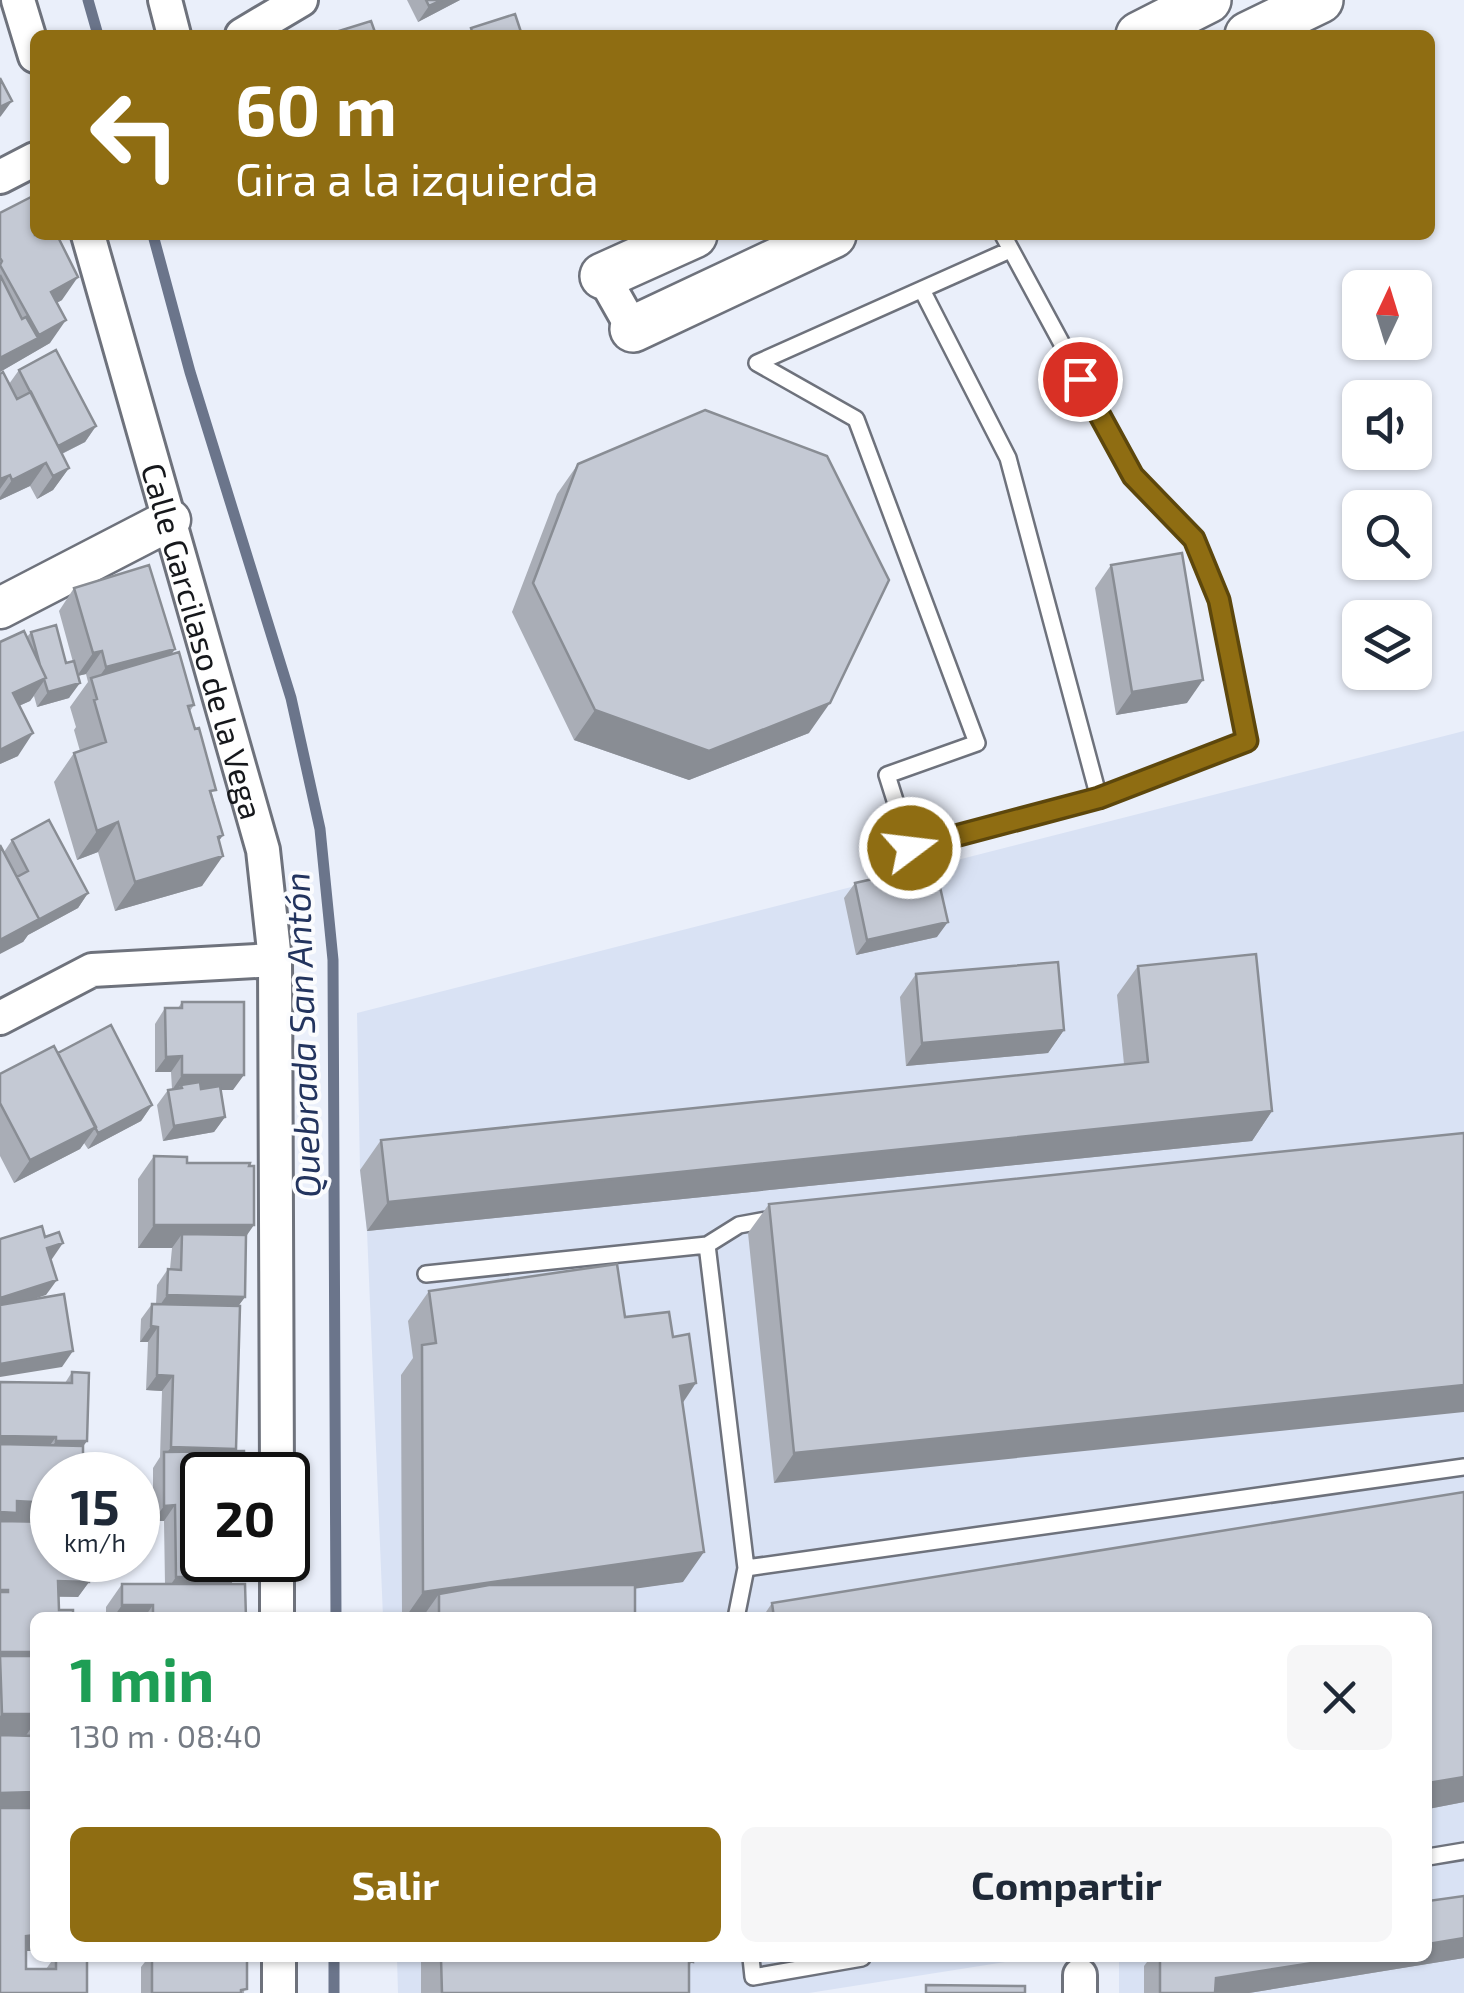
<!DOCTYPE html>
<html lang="es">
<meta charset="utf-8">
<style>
:root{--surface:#fff;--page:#f6f6f7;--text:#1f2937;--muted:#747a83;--accent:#8f6d12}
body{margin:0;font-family:"Exo 2",sans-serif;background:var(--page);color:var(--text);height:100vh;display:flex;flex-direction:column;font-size:38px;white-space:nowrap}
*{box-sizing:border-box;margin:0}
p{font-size:32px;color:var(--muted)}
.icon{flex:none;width:55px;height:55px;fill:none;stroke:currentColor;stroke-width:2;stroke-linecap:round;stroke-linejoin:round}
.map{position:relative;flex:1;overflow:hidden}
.side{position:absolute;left:30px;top:1612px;width:1402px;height:350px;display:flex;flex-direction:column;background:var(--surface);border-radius:15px;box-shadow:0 2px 8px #0004}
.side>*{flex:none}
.top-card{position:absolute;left:30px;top:30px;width:1405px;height:210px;border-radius:15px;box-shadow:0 2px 8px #0004;background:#8f6d12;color:#fff;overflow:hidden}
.needle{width:65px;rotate:4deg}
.fabs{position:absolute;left:1342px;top:270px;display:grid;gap:20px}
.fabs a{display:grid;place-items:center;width:90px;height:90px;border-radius:15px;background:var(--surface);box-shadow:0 2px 8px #0004;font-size:50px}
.speed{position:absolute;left:30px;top:1452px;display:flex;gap:20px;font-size:50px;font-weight:700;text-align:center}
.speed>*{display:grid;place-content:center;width:130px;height:130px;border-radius:50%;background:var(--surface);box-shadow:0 2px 8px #0004;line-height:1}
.speed small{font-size:25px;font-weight:400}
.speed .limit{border:5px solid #111;border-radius:15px;background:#fff;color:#111}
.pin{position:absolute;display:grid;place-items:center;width:85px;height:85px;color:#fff;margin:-42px;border:5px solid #fff;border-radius:50%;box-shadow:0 2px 10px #0007}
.me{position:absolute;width:110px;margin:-55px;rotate:75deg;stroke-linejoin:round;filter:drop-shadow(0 0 8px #0008)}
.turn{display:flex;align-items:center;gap:35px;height:210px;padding:0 40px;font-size:45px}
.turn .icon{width:130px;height:130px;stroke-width:2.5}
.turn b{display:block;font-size:70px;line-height:85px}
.round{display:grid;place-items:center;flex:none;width:105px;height:105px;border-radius:15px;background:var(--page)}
.summary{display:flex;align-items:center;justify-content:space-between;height:170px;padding:0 40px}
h1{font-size:60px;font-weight:700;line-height:75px;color:#1e9e55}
.primary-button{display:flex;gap:20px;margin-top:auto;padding:20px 40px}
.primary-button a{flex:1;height:115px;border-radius:15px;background:var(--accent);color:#fff;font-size:40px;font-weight:700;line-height:115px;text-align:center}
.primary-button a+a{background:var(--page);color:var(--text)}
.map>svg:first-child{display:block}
</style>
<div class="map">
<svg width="1464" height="1993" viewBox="0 0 1464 1993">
<rect width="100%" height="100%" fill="#eaeffa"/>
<path fill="#d9e2f4" d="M1464,731v1262h-345v-35h309v-340l-1045,-1 -16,-386 -7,-61 -3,-157z
M397,1958h633l-221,35h-411z"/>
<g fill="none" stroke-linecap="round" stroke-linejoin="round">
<path stroke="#6b758b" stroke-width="11" d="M88,0l10,35
M153,235l37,137 101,326 29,131 13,131 3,658
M334,1993v-35"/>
<defs>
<path id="service" d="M1003,235l130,240 61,64 25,62 28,140 -148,57
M922,290l86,168 91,340 -189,50 -23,-73 90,-32 -121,-324 -99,-56 253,-113
M772,1219l-33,6 -32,20 39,323 718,-101
M426,1274l281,-29
M736,1618l10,-50
M1428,1857l36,-6
M751,1958l2,19 109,-19"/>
<g id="minor">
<path d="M18,0l17,56"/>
<path d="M165,0l9,35"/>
<path d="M242,35l59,-35"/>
<path d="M0,177l35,-18"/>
<path id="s1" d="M88,235l175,615 12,110 2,515"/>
<path d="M603,276l30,53"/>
<path d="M0,1018l92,-48 183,-10"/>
<path d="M277,1560v58"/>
<path d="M279,1958v35"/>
<path d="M1080,1975v18"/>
</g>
<path id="tertiary" d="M0,608l170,-88"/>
<path id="secondary" d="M1139,35l69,-35
M1248,35l72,-35
M603,276l91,-41
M633,329l200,-94"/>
</defs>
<use href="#service" stroke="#6e727c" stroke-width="20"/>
<use href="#minor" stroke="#6e727c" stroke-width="38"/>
<use href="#tertiary" stroke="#6e727c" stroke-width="45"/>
<use href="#secondary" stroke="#6e727c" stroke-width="50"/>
<use href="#service" stroke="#fff" stroke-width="15"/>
<use href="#minor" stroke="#fff" stroke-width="32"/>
<use href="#tertiary" stroke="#fff" stroke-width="40"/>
<use href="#secondary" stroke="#fff" stroke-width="45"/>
</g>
<path fill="#a9adb6" d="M407,0h53l-42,22z
M0,213l62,87 -5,3 -7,40 -50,29z
M19,370l77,56 -11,16 -23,12 7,14 -16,22 -16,9 -7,-13 -30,14v-126l9,10z
M578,464l231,269 -120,47 -115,-40 -62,-128 45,-118z
M1111,565l76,138 -71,12 -21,-127z
M74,588l101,61 -4,6 23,50 -4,6 33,124 -4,6 -17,45 -87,25 -17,-59 -21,8 -23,-78 20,-29 6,-2 -6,-21 2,-3 -6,-20 18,-25 -2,-8 -8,2 -9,22 -32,9 -3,-11 -4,5 -11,5 -1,50 -18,8 27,-127 4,-5 35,31 7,-1 -14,-51z
M12,840l76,53 -10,15 -50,27 -5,7 -19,-90z
M855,883l82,54 -81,18 -12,-57z
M1138,966l134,145 -20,30 -885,90 -7,-61 21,-30 743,-76 -7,-69z
M916,974l148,56 -16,23 -142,13 -6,-69z
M182,1002l51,88h-12l4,27 -11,15 -51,9 -6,-36 11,-15 4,-1 -1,-17h-16v-48l10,-16h13z
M58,1053l94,52 -11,16 -53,28 -4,-6 -4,6 -66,34 -14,-27v-82z
M1464,1133l-690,350 -26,-250 21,-29z
M154,1156l33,7 59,73 -1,61 -7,9 -2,143 -34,26 42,85 -8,11 -5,13 15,34h-140v-11l16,-23h43l-1,-63h-11v-53l7,-11 2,-66 -16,-1 2,-48h-8l1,-23 11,-15h4l1,-19 11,-16h2l2,-21h-34v-69z
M429,1291l196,26 57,86 1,179 -48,6v30h-233l-1,-243 12,-17 -5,-37z
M72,1372l17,1 -37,102v85l37,22 -11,15h-20l-23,21v333h-9v18h20l8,-11h33l-87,35v-611l65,1z
M1464,1492v310l-36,7v-191h-666l10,-15z
M1464,1896v62l-215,35h-105v-27l6,-8h10z
M148,1958h99l-3,35h-103v-26z
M421,1958h272l-4,9v26h-268z"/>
<path fill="#898d94" d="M442,0h18l-42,22 11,-16z
M12,101l-11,15 -1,1v-10z
M78,277l-16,23 -27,14 16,-22z
M66,320l-16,23 -50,29v-14l36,-19 3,-4z
M96,426l-11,16 -38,19 11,-15z
M46,463l-16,23 -30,14v-3l12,-17z
M69,468l-16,22 -16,9 16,-23z
M10,475l-10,14v-10z
M175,649l-16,22 -66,15 13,-19z
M102,651l-16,23 -9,2 16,-23z
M46,678l-16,23 -30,13 13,-21z
M1203,680l-16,23 -71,12 16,-23z
M80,683l-11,15 -32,9 11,-15z
M830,703l-21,30 -120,47 -115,-40 21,-30z
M33,733l-15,23 -18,8v-14z
M118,822l-20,30 -21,8 20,-29z
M223,835l-19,27 19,-6 -21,30 -87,25 20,-29z
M88,893l-10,15 -50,27 -5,7 -23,12v-14z
M948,922l-11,15 -81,18 11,-15z
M1064,1030l-16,23 -142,13 16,-23z
M182,1056l-11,16h-16l11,-15z
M182,1075h62l-11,15h-53l1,-5 -4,5h-5z
M152,1105l-11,16 -53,28 10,-16z
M1272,1111l-20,30 -885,90 21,-29z
M225,1117l-11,15 -51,9 11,-15z
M96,1127l-16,22 -66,34 16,-23z
M154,1225h100l-16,23 -56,-14 -10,14h-34z
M63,1243l-11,16 -16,5 11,-16z
M57,1280l-11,15 -46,15v-12z
M167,1295l78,2 -11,15 -78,-1z
M151,1326l7,1 -10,15h-8z
M73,1351l-11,16 -62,10v-13z
M157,1375l16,1 -11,15 -16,-1z
M696,1383l-20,30 4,-27z
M1464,1385v27l-690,71 20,-30z
M0,1436l56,1 -11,15h-45z
M56,1441h31l-11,16 -31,-1z
M171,1447l65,2 -11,15 -61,-7z
M17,1501l35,2v23l-52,10v-24z
M175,1505l-11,16h-11l11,-15z
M704,1552l-21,30 -244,34v-22l-17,24h-17l18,-26z
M235,1560h9l-11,14z
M176,1577h60l-11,15 -60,1z
M58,1581l31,1 -11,15 -31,-1z
M122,1605h31l-9,13h-31z
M0,1652h35v16l-35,-1z
M2,1714h33v8l-10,15 -25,-1v-20z
M1464,1777v25l-36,7v-26z
M35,1792v16h-35v-15z
M35,1935v16h-20l11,-15z
M1464,1938v20l-215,35h-44l11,-15 128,-20h84v-14z"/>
<path fill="#c4c9d4" stroke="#898d94" stroke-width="2.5" d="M426,0h16l-13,6z
M515,14l7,21h-49l-2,-7z
M371,21l5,14h-50z
M0,78l12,23 -12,6z
M35,195v40h22l21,42 -27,15 15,28 -27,15 -39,-70 2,-4 -2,-3v-45z
M0,275l22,44 4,-2 12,21 -38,20z
M56,350l40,76 -38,20 -39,-76z
M3,372l14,27 14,-7 38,76 -16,8 -7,-13 -34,17 -2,-5 -10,4v-105z
M705,410l122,46 62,124 -59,123 -121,48 -114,-41 -62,-127 45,-119z
M1182,553l21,127 -71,12 -21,-127z
M149,565l26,84 -69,18 -4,-16 -9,2 -19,-65z
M56,625l10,38 8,-2 6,22 -32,9 -4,-13 2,-1 -6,-13 -9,-33z
M24,631l22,47 -33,15 20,40 -33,17v-108z
M179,652l15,53 -6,1 7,23 4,-1 17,62 -6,1 13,44 -5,2 5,19 -88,26 -17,-60 -21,9 -23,-78 32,-11 -12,-42 3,-1 -6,-21z
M49,820l39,73 -52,28 3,-2 -22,-42 11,-6 -16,-31z
M0,845l39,74 -39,21z
M935,865l13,57 -81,18 -12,-57z
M1256,954l16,157 -884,91 -7,-62 767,-78 -10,-96z
M1058,962l6,68 -142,13 -6,-69z
M182,1002h62v73h-62v-19l-16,1 -1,-49h17z
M111,1025l41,80 -54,28 -40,-80z
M54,1046l42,81 -66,33 -30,-57v-29z
M200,1082l1,7 19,-3 5,31 -51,9 -6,-36 14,-2 -1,-3z
M1464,1133v252l-670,68 -25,-249z
M154,1156l33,1v6h63l-1,3h5v59h-100z
M42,1226l3,11 14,-5 4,11 -16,5 10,32 -57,18v-59z
M182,1234l64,1 -1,62 -78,-2 1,-26 13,1z
M617,1264l8,53 44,-5 4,25 16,-3 7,49 -16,3 24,166 -281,40 -1,-247 14,-2 -7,-52z
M64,1294l9,57 -73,13v-59z
M152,1304l88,2 -4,143 -65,-2 2,-71 -16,-1 1,-48 -7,-1z
M72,1372l17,1 -2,68h-31v-4l-56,-1v-54l72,1z
M0,1444l83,2v15h17v14h-48v28l-35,-2v12l-17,-1z
M244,1451l1,24h-43v85h34v17h-60l-1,-72 -11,1v-54z
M1464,1492v285l-36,6v-165h-654l-2,-15z
M0,1521l52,1v38h38l-1,22 -31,-1 1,29h14v8h-38v34h-35v-60h8v-2h-8z
M122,1584h123l1,34h-93v-13h-31z
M489,1585h146v33h-196v-24z
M0,1656h35v58h-33z
M0,1735l35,1v56l-35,1z
M0,1808h35v127l-9,1v33h30v-11h31v35h-87z
M1464,1896v42l-36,6v-43z
M152,1958h95v31l-6,1v3h-89z
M441,1958h252v4l-4,-1v32h-247z
M1160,1958h184l-128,20 -1,15h-55z
M926,1985l99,1v7h-99z"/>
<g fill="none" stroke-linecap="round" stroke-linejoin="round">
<defs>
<path id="route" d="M910,848l189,-50 148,-57 -28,-141 -25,-61 -61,-63 -53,-97"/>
</defs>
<use href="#route" stroke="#5d470c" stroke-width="25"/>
<use href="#route" stroke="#8f6d12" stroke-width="18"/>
</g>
<g text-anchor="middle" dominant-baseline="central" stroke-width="8" stroke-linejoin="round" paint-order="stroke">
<g font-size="32" fill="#16181c" stroke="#fbfcfe">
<text stroke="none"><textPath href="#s1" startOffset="422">Calle Garcilaso de la Vega</textPath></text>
</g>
<g font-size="35" font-style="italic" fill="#23345e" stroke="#fbfcfe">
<text transform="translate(301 1035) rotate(-92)">Quebrada San Antón</text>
</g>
</g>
</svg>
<div class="fabs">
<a><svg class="needle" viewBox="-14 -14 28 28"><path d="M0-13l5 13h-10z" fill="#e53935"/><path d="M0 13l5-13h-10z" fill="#747a83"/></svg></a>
<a><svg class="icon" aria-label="sound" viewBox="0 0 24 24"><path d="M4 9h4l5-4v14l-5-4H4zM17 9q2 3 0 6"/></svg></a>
<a><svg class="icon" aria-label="search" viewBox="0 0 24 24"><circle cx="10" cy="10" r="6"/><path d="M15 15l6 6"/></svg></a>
<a><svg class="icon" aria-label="layers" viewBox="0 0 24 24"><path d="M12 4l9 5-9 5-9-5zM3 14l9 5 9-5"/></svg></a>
</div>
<div class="speed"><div>15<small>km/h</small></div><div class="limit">20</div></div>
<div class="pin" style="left:1080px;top:379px;background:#d93025"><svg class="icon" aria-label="arrive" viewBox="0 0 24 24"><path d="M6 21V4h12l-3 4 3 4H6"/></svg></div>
<svg class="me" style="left:910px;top:848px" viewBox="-20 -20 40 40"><circle r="17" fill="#8f6d12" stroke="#fff" stroke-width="3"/><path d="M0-11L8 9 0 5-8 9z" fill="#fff"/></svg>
<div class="top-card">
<div class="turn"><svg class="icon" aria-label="left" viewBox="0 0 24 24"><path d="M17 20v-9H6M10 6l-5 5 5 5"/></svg><div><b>60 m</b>Gira a la izquierda</div></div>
</div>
<section class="side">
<div class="summary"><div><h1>1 min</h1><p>130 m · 08:40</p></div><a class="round"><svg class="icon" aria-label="close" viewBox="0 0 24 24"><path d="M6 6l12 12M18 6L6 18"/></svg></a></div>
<div class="primary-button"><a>Salir</a><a>Compartir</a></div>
</section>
</div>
